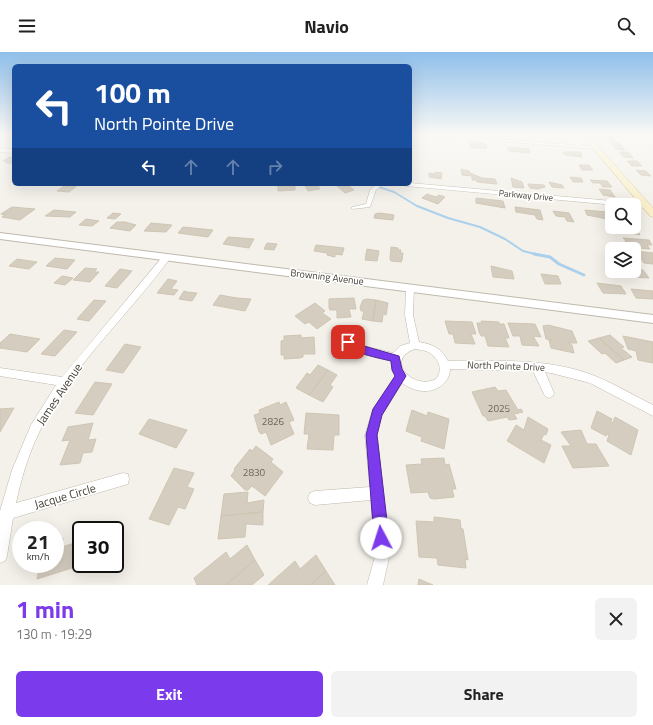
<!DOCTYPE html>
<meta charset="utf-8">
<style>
:root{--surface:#fff;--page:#f2f2f2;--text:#222;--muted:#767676;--accent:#7c3aed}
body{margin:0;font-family:"Titillium Web",sans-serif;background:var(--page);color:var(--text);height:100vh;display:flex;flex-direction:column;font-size:15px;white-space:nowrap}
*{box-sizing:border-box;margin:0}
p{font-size:13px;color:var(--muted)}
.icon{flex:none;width:22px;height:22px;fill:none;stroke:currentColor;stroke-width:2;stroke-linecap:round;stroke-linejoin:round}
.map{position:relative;height:533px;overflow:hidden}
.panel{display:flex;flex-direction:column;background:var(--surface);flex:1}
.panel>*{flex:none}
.guide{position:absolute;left:12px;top:12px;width:400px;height:122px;border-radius:6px;box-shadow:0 4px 16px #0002;background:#1a4fa0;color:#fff;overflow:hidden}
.buttons{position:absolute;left:605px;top:146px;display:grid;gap:8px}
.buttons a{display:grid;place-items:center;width:36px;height:36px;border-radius:6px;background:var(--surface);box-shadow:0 4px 16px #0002;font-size:20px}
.speed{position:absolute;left:12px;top:469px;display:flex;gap:8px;font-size:20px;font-weight:700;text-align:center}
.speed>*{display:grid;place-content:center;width:52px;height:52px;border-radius:50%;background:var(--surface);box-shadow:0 4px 16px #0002;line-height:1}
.speed small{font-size:10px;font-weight:400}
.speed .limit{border:2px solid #111;border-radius:6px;background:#fff;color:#111}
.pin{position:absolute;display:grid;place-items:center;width:34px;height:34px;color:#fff;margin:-17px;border-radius:8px;box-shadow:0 2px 6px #0006}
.me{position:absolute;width:44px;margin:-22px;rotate:355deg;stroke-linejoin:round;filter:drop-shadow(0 0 3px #0008)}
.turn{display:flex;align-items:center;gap:14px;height:84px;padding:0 16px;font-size:18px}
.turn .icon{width:52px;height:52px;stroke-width:2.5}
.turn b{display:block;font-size:28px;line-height:34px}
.lanes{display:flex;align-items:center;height:38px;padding:0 16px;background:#0003;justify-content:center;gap:20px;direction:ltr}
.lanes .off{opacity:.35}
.round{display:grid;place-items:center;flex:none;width:42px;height:42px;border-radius:6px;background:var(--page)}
.head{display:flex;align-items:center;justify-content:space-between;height:68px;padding:0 16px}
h1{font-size:24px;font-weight:700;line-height:30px;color:var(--accent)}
.action{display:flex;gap:8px;margin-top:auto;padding:8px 16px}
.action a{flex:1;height:46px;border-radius:6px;background:var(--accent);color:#fff;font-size:16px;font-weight:700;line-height:46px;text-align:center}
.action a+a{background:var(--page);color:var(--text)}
header{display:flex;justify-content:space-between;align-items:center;height:52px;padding:0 16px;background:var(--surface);font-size:18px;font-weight:700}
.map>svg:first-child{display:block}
</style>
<header><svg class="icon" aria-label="menu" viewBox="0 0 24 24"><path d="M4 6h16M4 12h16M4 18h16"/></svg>Navio<svg class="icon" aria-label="search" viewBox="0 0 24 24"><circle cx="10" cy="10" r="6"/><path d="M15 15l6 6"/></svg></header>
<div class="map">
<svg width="653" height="533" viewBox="0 0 653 533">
<rect width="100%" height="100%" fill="#f4f1ea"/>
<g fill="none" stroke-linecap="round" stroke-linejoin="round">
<path stroke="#aad0ec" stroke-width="1.5" d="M368,132l2,1"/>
<path stroke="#aad0ec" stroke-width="2" d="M379,135l15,5 23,14 31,12 32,9 25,12 18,12 16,4"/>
<path stroke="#aad0ec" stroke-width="3" d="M534,202l16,3 9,7 25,11"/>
</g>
<path fill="#d5cdc0" stroke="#cfc5b3" d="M411,82h17l-1,3 -16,-1z
M437,82l15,2 1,3 -16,-1z
M603,83l8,1 5,5 -8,-1z
M469,89l17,3 1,4h-16z
M610,90l9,1 6,7 -9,-1z
M507,95l22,2 1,4 -21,-2z
M563,100h17l2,3h-2l2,2 -17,-2z
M619,100h9l5,6 -9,-1z
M9,105l5,1v5h-8l3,-1 -6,-1z
M627,109h10l5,5h-10z
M579,113h10l4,5h-11z
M461,117l8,2 1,2 12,5 13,1 2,5 -20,-2 -1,-2h-4v-4l-10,-1z
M636,118l10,1 5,5 -10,-1z
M435,120l7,1 -1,6 -12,-2v-4l6,1z
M570,125l11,1 2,4h-10z
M511,126l11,4 2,6 -11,-1z
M590,128l17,1 5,6h-9l-3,-4h-7z
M549,130l13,3 2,3 -12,-1z
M67,132h12l-10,8 -12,-1z
M286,132h9v6l-17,1v-5z
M304,132h13l3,5 -12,2z
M346,132l8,6 -9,3 -8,-7z
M528,132l16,1 1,2 -7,2 -8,-1z
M599,137l11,1 5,7 -12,-2z
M427,142l9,3 3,-2 6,2 -7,7 -16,-6z
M476,146l27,3 2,7 -29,-5z
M12,155l23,2 -15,11 -18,-3 3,-2 -4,-1z
M515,155l25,3 3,10 -6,-1 -2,-4 -19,-3z
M54,158l22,2 -6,5 -25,-1z
M585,158l22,2 3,5 -4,-1 1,3 -20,-4z
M553,159l16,2 5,9 -7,-1 -2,-4 -9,-1z
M113,161l8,1 -6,5 -8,-1z
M380,161l14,2 -1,5 -19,-2 1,-4z
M86,167l13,2 -7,5 -13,-1z
M117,170h8l11,3 -6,6 -20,-3z
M151,171l21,2 -6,7 -22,-1z
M183,175l30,3 -5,7 -30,-4z
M617,175h19l4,8 -20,-4z
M228,185l26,2 -5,9 -26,-4z
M623,186l26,2 3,5h-5l3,4 -23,-2 -3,-5h3z
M267,191l10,1 -3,6 -10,-1z
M316,193l28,3 -2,7 -7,-1v3l-8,-2v-2l-13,-2z
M391,195l7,1v2h3l-1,3h3l-1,7 -1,2 -10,-1 -1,-2z
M367,197l12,2 -2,10 -12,-1z
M636,199l17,2v11l-9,-1z
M55,206l20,2 -8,9 -21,-3z
M17,207l20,3 -8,7 -20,-3z
M491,214l21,5 2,8 -21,-2z
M634,215l2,2 7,1 6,8 -18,-1 -6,-6h9z
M85,216l12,1 -3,3h5l-9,10 -17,-2z
M120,217l12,2 -15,17 -12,-2z
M541,222l17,2 3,8h-16z
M62,224l11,2 -8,7 -11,-2z
M168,227l9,2 -6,8 7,1 -4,5 -17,-2z
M597,231l24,3 5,8 -23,-1z
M631,237l22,2v8l-17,-1z
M184,239l3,1 10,1 -5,8 -13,-2z
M220,243l17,3 14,1 -6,12 -32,-6z
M354,246l2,11h-7l2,8 -14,1v-8h-7l-1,-2v-9z
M367,247l9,1 -3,21 -11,-2 2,-8h-3l-1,-4 3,-7z
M94,248l12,1 -17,20 -12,-2z
M376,248l12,3 -2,12 -3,-1 -1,8 -9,-1z
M315,251l10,8 -3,2 9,6 -14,10 -8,-7 -4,2 -10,-8z
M445,269l27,1 4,12h-5l4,10 -20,-1 -2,-9h-4z
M481,269l18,1v2h5l5,14h-4l4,9 -21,-1 -3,-10h-4l-2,-4 -2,-9h5z
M508,271l27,1 6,13 -8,-1 6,10 -17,-1 -2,-9h-7z
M548,273l24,6 5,12h-9l4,2 2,8 -23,-5 -2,-8h4l-7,-1 -3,-13z
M64,278l13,2 -22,24 -14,-2z
M10,282l30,5 -13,13 -27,-4v-5z
M301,283v3l13,-1 1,17h-12v3l-3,1 -16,1v-4h-3v-14l3,-1v-4z
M610,283l14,12 -3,1 11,9 -8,3 -25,-22z
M623,284l30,6v21l-15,-3 -2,-9 -8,-2z
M599,286l25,22 -8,3 -11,-10 -3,1 -14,-13z
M125,292l16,3 -18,26 -17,-3z
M318,313l10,5 -19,25 -13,-7 11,-15 3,2z
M328,318l9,5 -7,10 3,2 -10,15 -14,-7z
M95,330l17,2 -19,31 -18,-2z
M495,335l3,4 8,-1 12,20 3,-1 2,3 -9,2 3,5 -8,1 -2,-3 -19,4 -3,-5h-2l-11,-24z
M279,350l1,3 6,-3 8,18 -5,2 5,12 -23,11 -5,-13 -5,2 -2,-2 -5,-17 6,-2 -1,-3z
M14,356l-14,24v-23z
M412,358l15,6 1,-4 21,7 -5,30 -23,-8 1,-4 -16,-6z
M597,359l15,8 -1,3 2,1 2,-6 23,13 -7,25 -24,-14 2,-6 -2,-1 -1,2 -15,-8z
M306,361l33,2v20h-5l-1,15 -26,-1 2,-15h-5z
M528,365l20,12 -2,6 -2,-1 -3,6 10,5 -7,18 -37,-22 9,-16 8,5z
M149,367l38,11 -11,18 -37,-14z
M93,371l-5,17 8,-1 -4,13 -9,1 -3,10 -20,2 10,-25 -8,1 6,-14z
M581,378l6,14h9l13,22 -36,2 -11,-22h9l-10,-14z
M256,394l17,13 -2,3 12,10 -18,24 -13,-10 -4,4h-3l-14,-14 4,-6 -1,-1 16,-20 2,2z
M444,406l1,7 4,-1 7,25h-4l2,8 -20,2 -4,-1 -2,-6 -17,1 -5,-28 16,-1 -1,-5z
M174,416l20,5 -7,14 7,2 -9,20 -7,-2 -9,18 -20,-6z
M248,440l-1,11 17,-3 -1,12 -42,4 3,-22z
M263,460v13l-17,-1 -1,13 -27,2 3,-23z
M434,465l26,3 1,8 2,1 5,31 -3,-1 1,9 -28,-3 -1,-7 -18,-1 -3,-36 18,1z
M63,486l-1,9 19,-6v23h3l-47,15 3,-15h15v-23z
M247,493l8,15 -29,25h-29l-3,-7 32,-26 4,7z
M316,503l10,16 -16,14h-42l27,-24 5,8z
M255,508l9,15 -12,10h-26z
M326,519l9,14h-25z
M419,527l14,6h-15z"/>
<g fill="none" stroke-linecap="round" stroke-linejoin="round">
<defs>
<path id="minor" d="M474,82h6l19,5 97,8 2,1 -2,1 -97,-8z
M0,96l14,1v4l-14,-1z
M410,131l236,21 3,2 -3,2 -12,-1v-2h-19l-209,-19 -3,-2h7z
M376,132h7l-7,6 -6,17 -18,2v-2l14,-3 4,-14z
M164,203h3l4,2c-40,55 -94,104 -126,164 -14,25 -23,54 -29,82l107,-30 5,1 1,5 -1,5 -115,34 -6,38 -2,5 -5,2v-52l12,-41 19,-45 25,-40 -56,-9v-8l62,9z
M410,233l4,3 -1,27 6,27c14,2 23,7 29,19 47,0 95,-3 139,12 23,8 44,21 66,32v11l-63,-33 -39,-10 -6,-1 9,21 -1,3 -4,2 -4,-2 -12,-25 -83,-2c0,14 -14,23 -27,22 -7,0 -15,-4 -21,-8l-20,32 -5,20 13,118 -7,32h-16l9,-32 -5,-53 -56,5 -5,-2 -2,-5 2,-5 5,-2 55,-4 -5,-52 8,-26 23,-33 -5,-12v-3c-12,-3 -41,-8 -48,-19l2,-3 3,-1 16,8 29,7 7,-7 10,-3 -5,-28 1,-27zM415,297c5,1 9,1 13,3 10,5 16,17 8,27 -22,12 -53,-19 -21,-30z"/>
<path id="tertiary" d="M0,181l653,82v8l-653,-84z"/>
<path id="secondary" d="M581,82h6l66,74v9l-3,-1z"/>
</defs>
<use href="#minor" stroke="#bfb9ad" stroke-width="1"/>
<use href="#tertiary" stroke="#bfb9ad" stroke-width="2"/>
<use href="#secondary" stroke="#d1c49c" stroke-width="1"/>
<use href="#minor" fill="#fff" fill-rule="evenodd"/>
<use href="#tertiary" fill="#fff" fill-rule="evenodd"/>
<use href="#secondary" fill="#fbf1cc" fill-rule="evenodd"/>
</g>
<linearGradient id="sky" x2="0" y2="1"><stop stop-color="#8fbfea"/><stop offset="0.53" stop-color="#faf9f6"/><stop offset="1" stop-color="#faf9f6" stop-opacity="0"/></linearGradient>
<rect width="653" height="156" fill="url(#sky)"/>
<path fill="#7c3aed" stroke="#51269a" d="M348,287l16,7 35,10 3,13 4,7 -24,39 -5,20 12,103 -3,5 -5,2 -5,-2 -2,-5 -8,-103 7,-26 22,-33 -3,-6 -1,-9c-12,-3 -41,-8 -47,-19l1,-2z"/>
<g text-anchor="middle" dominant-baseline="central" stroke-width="3.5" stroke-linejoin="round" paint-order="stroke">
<g font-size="9" fill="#474238" stroke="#fff">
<text transform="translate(526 143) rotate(5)">Parkway Drive</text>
</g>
<g font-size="10" fill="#474238" stroke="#fff">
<text transform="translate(327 225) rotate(7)">Browning Avenue</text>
<text transform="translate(506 314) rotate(2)">North Pointe Drive</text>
</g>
<g font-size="10" fill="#6a655a">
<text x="499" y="356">2025</text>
<text x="273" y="369">2826</text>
<text x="254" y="420">2830</text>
</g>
<g font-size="12" fill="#474238" stroke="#fff">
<text transform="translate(59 342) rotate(-56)">James Avenue</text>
<text transform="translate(65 444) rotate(-16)">Jacque Circle</text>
</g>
</g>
</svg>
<div class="buttons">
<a><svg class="icon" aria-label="search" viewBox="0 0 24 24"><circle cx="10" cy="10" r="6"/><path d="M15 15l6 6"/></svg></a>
<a><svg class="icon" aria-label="layers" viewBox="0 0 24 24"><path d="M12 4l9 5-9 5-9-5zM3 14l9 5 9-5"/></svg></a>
</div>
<div class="speed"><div>21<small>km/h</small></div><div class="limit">30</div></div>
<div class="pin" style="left:348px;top:290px;background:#d93025"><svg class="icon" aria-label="arrive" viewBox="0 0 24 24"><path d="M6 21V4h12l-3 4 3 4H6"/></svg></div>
<svg class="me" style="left:381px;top:486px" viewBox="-20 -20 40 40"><circle r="19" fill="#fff"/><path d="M0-13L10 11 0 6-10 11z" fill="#7c3aed"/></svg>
<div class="guide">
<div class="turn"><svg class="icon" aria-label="left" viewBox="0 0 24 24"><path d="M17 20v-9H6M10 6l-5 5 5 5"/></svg><div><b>100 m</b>North Pointe Drive</div></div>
<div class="lanes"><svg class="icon" aria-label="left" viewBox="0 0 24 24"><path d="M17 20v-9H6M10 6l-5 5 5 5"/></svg><svg class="icon off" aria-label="ahead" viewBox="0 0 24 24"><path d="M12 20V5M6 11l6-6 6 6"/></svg><svg class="icon off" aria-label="ahead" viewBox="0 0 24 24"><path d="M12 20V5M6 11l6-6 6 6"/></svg><svg class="icon off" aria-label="right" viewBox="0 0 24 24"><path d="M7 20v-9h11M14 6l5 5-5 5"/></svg></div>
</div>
</div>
<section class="panel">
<div class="head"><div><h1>1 min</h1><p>130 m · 19:29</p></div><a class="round"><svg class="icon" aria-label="close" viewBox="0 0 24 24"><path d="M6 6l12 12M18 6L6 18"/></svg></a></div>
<div class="action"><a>Exit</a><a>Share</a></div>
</section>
